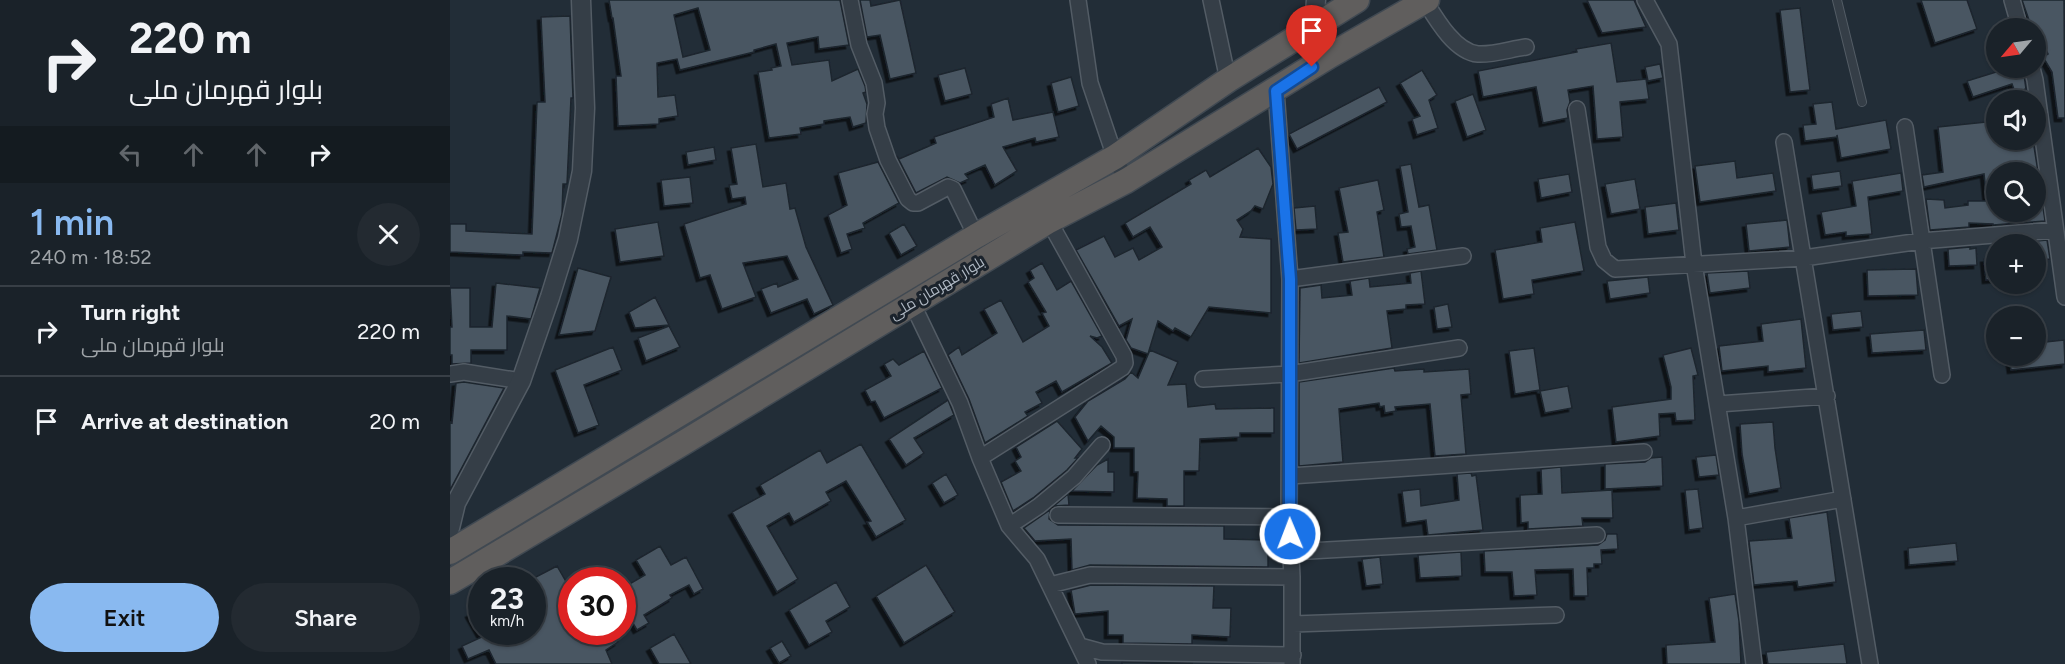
<!DOCTYPE html>
<meta charset="utf-8">
<style>
:root{--surface:#1a2229;--page:#232a31;--text:#f1f3f6;--muted:#9fa4a8;--line:#383f46;--accent:#89b9f0}
body{margin:0;font-family:Figtree,Cairo,sans-serif;background:var(--page);color:var(--text);height:100vh;display:flex;flex-direction:column;font-size:22px;white-space:nowrap}
*{box-sizing:border-box;margin:0}
p{font-size:20px;color:var(--muted)}
.icon{flex:none;width:33px;height:33px;fill:none;stroke:currentColor;stroke-width:2;stroke-linecap:round;stroke-linejoin:round}
.map{position:relative;flex:1;overflow:hidden}
.drawer{display:flex;flex-direction:column;background:var(--surface);width:450px}
.drawer>*{flex:none}
.top-card{background:#1a2229;color:var(--text);overflow:hidden}
.needle{width:39px;rotate:241deg}
.fabs{position:absolute;left:1536px;top:18px;display:grid;gap:12px}
.fabs a{display:grid;place-items:center;width:60px;height:60px;border-radius:50%;background:var(--surface);box-shadow:0 2px 4px #0004,0 0 0 2px var(--line);font-size:30px}
.speed{position:absolute;left:18px;top:567px;display:flex;gap:12px;font-size:30px;font-weight:700;text-align:center}
.speed>*{display:grid;place-content:center;width:78px;height:78px;border-radius:50%;background:var(--surface);box-shadow:0 2px 4px #0004,0 0 0 2px var(--line);line-height:1}
.speed small{font-size:15px;font-weight:400}
.speed .limit{border:9px solid #d22;background:#fff;color:#111}
.pin{position:absolute;display:grid;place-items:center;width:51px;height:51px;color:#fff;margin:-62px -26px;border-radius:50% 50% 50% 0;rotate:-45deg;box-shadow:0 0 6px #0007}
.pin .icon{rotate:45deg}
.me{position:absolute;width:66px;margin:-33px;rotate:359deg;stroke-linejoin:round;filter:drop-shadow(0 0 4px #0008)}
.turn{display:flex;align-items:center;gap:21px;height:126px;padding:0 30px;font-size:27px}
.turn .icon{width:78px;height:78px;stroke-width:2.5}
.turn b{display:block;font-size:42px;line-height:51px}
.lanes{display:flex;align-items:center;height:57px;padding:0 30px;background:#0003;justify-content:center;gap:30px;direction:ltr}
.lanes .off{opacity:.35}
.round{display:grid;place-items:center;flex:none;width:63px;height:63px;border-radius:32px;background:var(--page)}
.headline{display:flex;align-items:center;justify-content:space-between;height:102px;padding:0 30px}
h1{font-size:36px;font-weight:600;line-height:45px;color:var(--accent)}
.cta{display:flex;gap:12px;margin-top:auto;padding:12px 30px}
.cta a{flex:1;height:69px;border-radius:36px;background:var(--accent);color:#111;font-size:24px;font-weight:600;line-height:69px;text-align:center}
.cta a+a{background:var(--page);color:var(--text)}
ul{padding:0;list-style:none}
li{display:flex;align-items:center;gap:18px;height:90px;padding:0 30px;border-top:2px solid var(--line)}
li div{flex:1}
li b{display:block;font-size:22px}
li em{font-style:normal}
main{display:flex;flex:1;min-height:0}
.map>svg:first-child{display:block}
</style>
<main>
<section class="drawer">
<div class="top-card">
<div class="turn"><svg class="icon" aria-label="right" viewBox="0 0 24 24"><path d="M7 20v-9h11M14 6l5 5-5 5"/></svg><div><b>220 m</b>بلوار قهرمان ملی</div></div>
<div class="lanes"><svg class="icon off" aria-label="left" viewBox="0 0 24 24"><path d="M17 20v-9H6M10 6l-5 5 5 5"/></svg><svg class="icon off" aria-label="ahead" viewBox="0 0 24 24"><path d="M12 20V5M6 11l6-6 6 6"/></svg><svg class="icon off" aria-label="ahead" viewBox="0 0 24 24"><path d="M12 20V5M6 11l6-6 6 6"/></svg><svg class="icon" aria-label="right" viewBox="0 0 24 24"><path d="M7 20v-9h11M14 6l5 5-5 5"/></svg></div>
</div>
<div class="headline"><div><h1>1 min</h1><p>240 m · 18:52</p></div><a class="round"><svg class="icon" aria-label="close" viewBox="0 0 24 24"><path d="M6 6l12 12M18 6L6 18"/></svg></a></div>
<ul>
<li><svg class="icon" aria-label="right" viewBox="0 0 24 24"><path d="M7 20v-9h11M14 6l5 5-5 5"/></svg><div><b>Turn right</b><p>بلوار قهرمان ملی</p></div><em>220 m</em></li>
<li><svg class="icon" aria-label="arrive" viewBox="0 0 24 24"><path d="M6 21V4h12l-3 4 3 4H6"/></svg><div><b>Arrive at destination</b></div><em>20 m</em></li>
</ul>
<div class="cta"><a>Exit</a><a>Share</a></div>
</section>
<div class="map">
<svg width="1615" height="664" viewBox="0 0 1615 664">
<defs>
<filter id="shadow"><feDropShadow dx="-3.5" dy="3.5" stdDeviation="0" flood-color="#0009"/></filter>
</defs>
<rect width="100%" height="100%" fill="#222d37"/>
<path fill="#4a5762" stroke="#1d252e" stroke-width="1.5" fill-rule="evenodd" filter="url(#shadow)" d="M159,0h231l9,45 -30,4 -1,-12 -31,6 5,22 37,-5 3,21 26,-12 7,17 1,6 -3,1 4,11 -1,19 -13,4 -3,-10 -26,4v3l-24,4 1,6 -32,4 -11,-66 14,-2 -1,-2 10,-2 -5,-22 -22,6v2l-74,18 -3,-11 -20,4 1,34 17,-2 3,21 -19,3v5l-41,2 -2,-50h5l-8,-58h-1zM248,8l12,42 -27,7 -9,-42z
M410,0h10l1,6 29,-6 16,73 -26,6 -10,-44 -13,2z
M1137,0h47l12,27 -44,6z
M1471,0h46l10,29 -42,14z
M1572,0h42l1,118h-7l-6,-46 -9,-15 5,-3 -12,-26 -5,-5h-1z
M1350,8l10,82 -20,2 -10,-82z
M120,16l3,82h-2l-4,86h-4l-1,30 -10,39 -29,-1v3l-73,-3v-28h16v7l66,3 5,-132h8l-4,-85z
M1161,43l6,39 29,-3 3,20 -29,3 3,35 -26,2 -4,-53 -25,4 2,12 -3,8 1,8 -25,5 -7,-36 -53,10 -5,-26 99,-19 -1,-3z
M1210,64l3,14 -15,3 -3,-14z
M515,68l7,26 -27,7 -7,-26z
M1559,68h14l3,21 -11,3 -3,-8 -39,13 -6,-16z
M972,70l15,25 -8,5 9,28 -21,7 -5,-16 8,-3 -20,-33z
M621,77l8,29 -21,6 -7,-29z
M929,87l8,15 -90,47 -8,-15z
M1023,94l13,36 -19,7 -12,-36z
M558,98l5,22 40,-8 6,25 -23,5 -1,-4 -32,9 14,24 -22,14 -10,-20 -20,9 4,5 -9,4 -13,-6 -31,16 -19,-37 2,3 37,-16 -2,-6 60,-20 -3,-13z
M1382,102l4,27 50,-9 5,29 -50,9 -4,-23v2l-32,4 -2,-16 13,-1 -3,-20z
M1546,121v19h37l5,32h-42v40h40v-24l4,-1 5,34 -52,4v-1l-24,-1v4l-39,3 -4,-31 18,1 1,8 23,-3v-4h19l-3,-27 -60,13 -2,-12 21,-3 -5,-45z
M306,144l7,43 23,-4 4,26 5,-1 11,39 27,58 -19,9 -7,-15 -36,14 -10,-24 16,-6 1,4 20,-8 -11,-23 -44,7 13,34 -34,12 -12,-34 -10,3 -16,-54 62,-20 -1,-7 -13,2 -3,-14 8,-1 -6,-36z
M264,147l2,13 -28,5 -2,-13z
M808,148l13,19 2,17 -10,25 -8,-3 -4,5 -14,9 6,9 -3,8 31,2v74l-62,-6 -18,30 -16,-9 -2,3 -15,-10 -10,33 -17,-6 -5,-8 6,-21 -13,7 -43,-76 28,-14 11,21 18,-9 6,12 23,-13 -12,-20 -17,10 -8,-14 66,-39 -2,-4 17,-10 4,7z
M1285,161l2,17 36,-5 3,18 -76,11 -5,-36z
M428,162l21,41 -36,20 2,5 -18,6 5,15 -11,4 -13,-38 19,-10 -9,-32z
M961,164l8,43 10,-2 8,45 -29,4 -1,-5 8,-2 -4,-21 -10,1 -2,-13 9,-2 -8,-46z
M1390,171l2,15 -29,4 -2,-15z
M1451,173l2,18 -35,6 4,37 -26,2v-4l-21,3 -4,-23 35,-6 -4,-25z
M1119,174l3,18 -31,6 -3,-19z
M240,177l3,26 -29,3 -3,-26z
M1185,179l5,30 -29,5 -6,-30z
M928,180l6,30 -7,2 7,45 -41,5 -5,-29 10,-1 -9,-44z
M1226,203l3,27 -31,4 -3,-27z
M865,206l2,23 -21,1 -2,-22z
M1337,220l3,27 -41,4 -3,-27z
M208,222l6,34 -44,6 -5,-33z
M1125,222l9,49 -52,9 2,14 -31,5 -8,-49 47,-8 -2,-14z
M454,224l13,22 -16,9 -12,-22z
M1597,240l3,19 -14,1v-16h-20v-1z
M1520,247v2l6,-1 1,17 -28,1 -1,-17z
M1546,258v21l-10,1 -2,-21z
M592,263l15,27 14,-9 31,55 -5,2 -7,-2 12,11 10,16 -50,29 -6,-11 -20,11 6,11 -17,9 3,4 -43,27 -16,-44 -21,-44 11,-8 3,8 35,-22 -13,-24 17,-9 22,42 26,-16 -7,-13 4,-1 -18,-30 6,-4 -4,-8z
M128,268l33,9 -16,54 -36,4z
M1466,269l2,26 -50,1 -1,-26z
M971,271l4,33 -19,1v4l-19,2 5,37 -93,15 1,-75 21,-3 1,13 30,-3 -2,-14 19,-3 1,9 41,-4 -1,-10z
M1298,271l2,17 -40,5 -3,-20z
M1198,277l2,16 -40,6 -3,-18z
M46,283l44,5 -9,31 -24,-3v34h-36v13l-19,1v-9h-2v-28h2l-2,-39h20v39h22z
M205,297l14,28 -34,3 -6,-16z
M998,304l4,23 -15,2 -3,-22z
M1411,311l2,16 -30,3 -2,-16z
M1351,319l5,49 -38,4v-6l-46,5 -3,-25 44,-5 -2,-17z
M219,326l11,21 -34,14 -8,-23z
M1474,330l2,20 -54,3 -2,-19z
M1614,340l1,24 -54,6 -2,-14h27v-13z
M163,347l9,23 -38,15 15,40 -21,8 -23,-63z
M1084,348l6,42 -25,4 -6,-43z
M1241,348l7,27 -5,1 2,44 -19,1 -1,-8 -16,1 1,22 -44,6 -4,-35 59,-8v-12l-8,-32z
M700,350l28,12 -10,23 18,-1 2,23 27,-3 1,5 58,-1v25h-34v4l-40,2 -1,32h-15v35h-17v-7l-30,-1 1,-26h-4v-24h-20v-11l-13,-11 -13,15 -13,-24 13,-16 37,-22 6,-7 7,6z
M474,351l18,37 -58,30 -9,-17 -4,1 -6,-12 26,-14 -7,-12 9,-5 6,6z
M944,368l1,3 29,-2v3l45,-3 2,25 -10,1 5,59 -31,2 -5,-52 -35,3 1,4 -11,2 -1,-7 -4,1 -1,-4 -40,6 4,53 -44,4v-84z
M14,382l40,6 -54,102v-68l2,1 4,-40z
M1118,386l4,22 -27,5 -5,-22z
M498,400l6,15 -40,23 10,15 -18,12 -17,-26z
M607,421l25,28 -7,9h3l-11,12 -34,28 -20,13 -12,-29 20,-11 -6,-10 6,-4 -5,-10z
M1323,422l2,26 6,40 -32,6 -7,-40 -2,-30z
M411,444l45,76 -30,17 -9,-15 4,-1 -25,-40 -20,11 5,9 -37,21 -5,-9 -22,13 31,53 -21,13 -45,-80 33,-18 -5,-9 60,-35 7,13z
M1266,455l3,20 -20,2 -3,-20z
M1212,457l1,29 -58,3v-25l40,-2 6,-4z
M658,459v13h6v20l-42,-1 25,-26z
M1111,467l1,26 50,-3 1,28h-31l1,8 -55,3v-7l-7,1 -1,-28 22,-1 -1,-25z
M1021,473l1,3 4,-1 7,55 -55,5 -2,-15 -20,3 -4,-32 18,-2 1,17 38,-6 -2,-26z
M496,474l12,21 -14,8 -12,-20z
M1248,489l5,39 -14,2 -4,-40z
M618,494l1,11 -15,1z
M600,510l-1,9 9,6 166,1v13l44,1v27l-178,-2 -18,5 -1,-31 -36,2 -11,-13z
M1377,512l9,70 -38,5 -1,-6 -43,4 -5,-44 43,-3 -3,-20z
M1157,534h10l1,15 -17,1 1,14h-8v4h-7l1,28h-14l-1,-27 -38,1 2,25 -23,1 -2,-24h-27l-1,-21 114,-6 7,-5z
M1506,543l2,18 -49,4 -1,-17z
M210,546l11,19 15,-8 17,32 -9,5 -5,-9 -19,10 2,3 -28,17 5,8 -12,7 -13,-22 12,-7 -10,-15 19,-11 -9,-15z
M1011,552l1,24 -42,2 -2,-23z
M930,557l3,27 -17,2 -4,-27z
M476,565l29,47 -51,31 -28,-47z
M107,566l15,26v40h40l6,10 -12,8 6,14h-116l-7,-14 -21,9 -6,-13 20,-9 -13,-23 13,-7v25h50v-53z
M386,582l14,25 -24,14 6,11 -23,13 -20,-35z
M641,585l123,1 -1,22h18l-1,29 -38,-2v9l-69,-1v-8h-15v-24l-33,3 -4,-24z
M1285,594l4,27 2,43h-74l-1,-19 49,-3 -6,-44z
M224,634l17,30h-32l-9,-16z
M332,641l9,15 -12,7 -9,-15z
M1394,644l3,20h-79l-2,-12z
M672,662l70,1v1h-70z"/>
<g fill="none" stroke-linecap="round" stroke-linejoin="round">
<defs>
<path id="service" d="M1387,0l25,102"/>
<path id="minor" d="M400,0l9,45 15,38 3,20 -2,11 2,14 11,32 20,39 5,4h5l30,-16 5,2 23,47
M628,0l12,83 25,74 11,24
M761,0l17,80
M1195,0l24,44 25,220 42,254 18,146
M1562,0l8,28
M975,1c11,18 30,51 53,53 15,1 33,-5 48,-7
M1582,68l3,12 30,217
M826,91l14,188 -1,238 3,60v87
M1127,109l21,138 6,13 11,9 189,-11 117,-17 134,-11
M1455,127l37,248
M1334,142l86,522
M840,279l173,-23
M462,303l48,100 20,55 29,68 28,33 51,105
M0,374l14,-2 57,9
M753,379l86,-5 170,-26
M1268,404l109,-8
M530,458l142,-90 3,-5 -1,-7 -75,-135
M840,476l354,-24
M608,515l231,2
M1286,518l107,-19
M559,526l30,-20 35,-29 28,-32
M841,552l306,-17
M600,585l40,-10 202,2
M843,624l263,-9
M630,646l22,6 191,3"/>
<path id="tertiary" d="M866,0l-2,25 17,30
M0,528l6,-25 65,-122 29,-84 18,-58 14,-68 3,-63 -4,-108"/>
<path id="trunk" d="M0,552l526,-316 139,-79 113,-77 129,-80
M0,582l233,-139 366,-222 77,-40 205,-126 96,-55"/>
</defs>
<use href="#service" stroke="#535c65" stroke-width="10"/>
<use href="#minor" stroke="#535c65" stroke-width="18"/>
<use href="#tertiary" stroke="#535c65" stroke-width="21"/>
<use href="#trunk" stroke="#404952" stroke-width="27"/>
<use href="#service" stroke="#353e47" stroke-width="8"/>
<use href="#minor" stroke="#353e47" stroke-width="15"/>
<use href="#tertiary" stroke="#353e47" stroke-width="18"/>
<use href="#trunk" stroke="#605e5d" stroke-width="24"/>
</g>
<g fill="none" stroke-linecap="round" stroke-linejoin="round">
<defs>
<path id="route" d="M840,534v-255l-14,-188 36,-24"/>
</defs>
<use href="#route" stroke="#114b97" stroke-width="15"/>
<use href="#route" stroke="#1a73e8" stroke-width="10"/>
</g>
<g text-anchor="middle" dominant-baseline="central" stroke-width="6" stroke-linejoin="round" paint-order="stroke">
<g font-size="15" fill="#b0b9c4" stroke="#1b232c">
<text transform="translate(487 288) rotate(-31)">بلوار قهرمان ملی</text>
</g>
</g>
</svg>
<div class="fabs">
<a><svg class="needle" viewBox="-14 -14 28 28"><path d="M0-13l5 13h-10z" fill="#e53935"/><path d="M0 13l5-13h-10z" fill="#9fa4a8"/></svg></a>
<a><svg class="icon" aria-label="sound" viewBox="0 0 24 24"><path d="M4 9h4l5-4v14l-5-4H4zM17 9q2 3 0 6"/></svg></a>
<a><svg class="icon" aria-label="search" viewBox="0 0 24 24"><circle cx="10" cy="10" r="6"/><path d="M15 15l6 6"/></svg></a>
<a>+</a>
<a>−</a>
</div>
<div class="speed"><div>23<small>km/h</small></div><div class="limit">30</div></div>
<div class="pin" style="left:862px;top:67px;background:#d93025"><svg class="icon" aria-label="arrive" viewBox="0 0 24 24"><path d="M6 21V4h12l-3 4 3 4H6"/></svg></div>
<svg class="me" style="left:840px;top:534px" viewBox="-20 -20 40 40"><circle r="17" fill="#1a73e8" stroke="#fff" stroke-width="3"/><path d="M0-11L8 9 0 5-8 9z" fill="#fff"/></svg>
</div>
</main>
